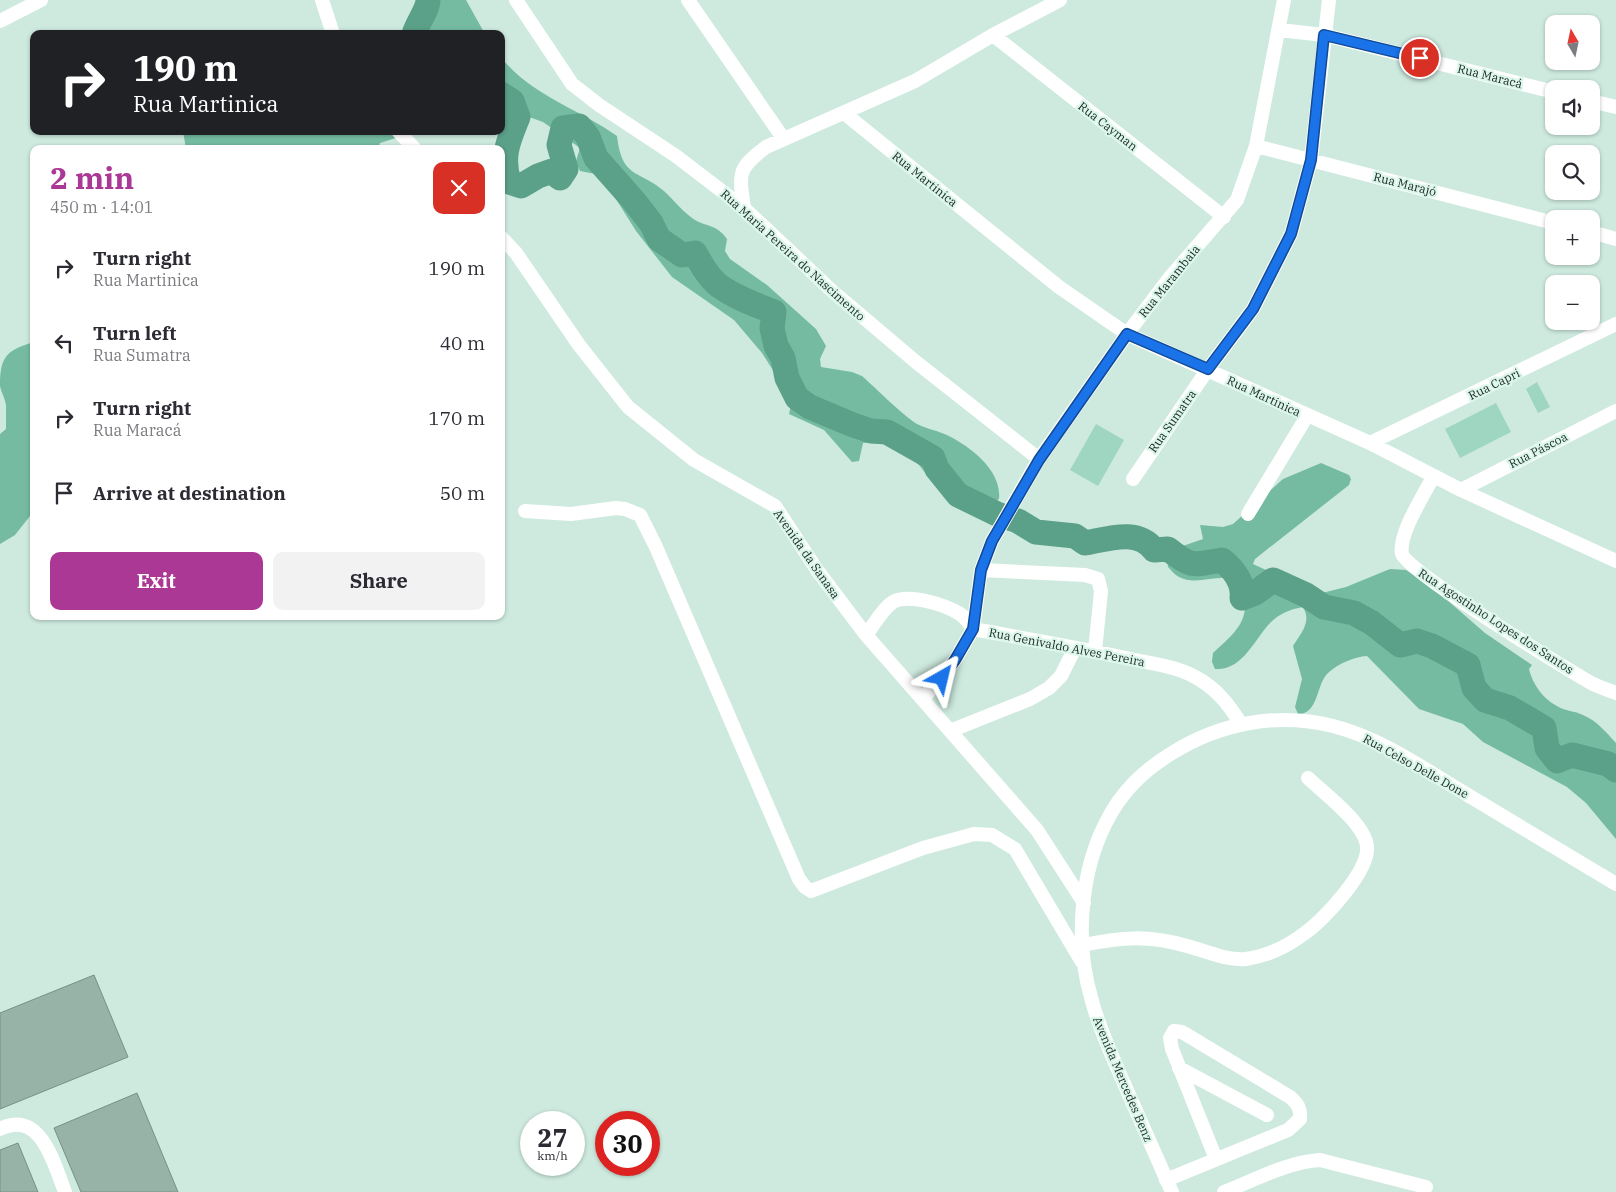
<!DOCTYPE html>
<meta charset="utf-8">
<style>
:root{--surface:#fff;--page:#f2f2f3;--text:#2b2b33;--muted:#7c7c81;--accent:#aa3894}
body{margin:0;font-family:"IBM Plex Serif",serif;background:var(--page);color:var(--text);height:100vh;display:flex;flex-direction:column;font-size:19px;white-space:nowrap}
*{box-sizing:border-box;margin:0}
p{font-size:16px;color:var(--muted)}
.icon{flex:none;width:28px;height:28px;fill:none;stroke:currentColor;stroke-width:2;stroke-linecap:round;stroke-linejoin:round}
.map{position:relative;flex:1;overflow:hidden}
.drawer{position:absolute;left:30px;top:145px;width:475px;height:475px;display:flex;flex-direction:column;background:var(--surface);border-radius:10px;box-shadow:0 1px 4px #0004}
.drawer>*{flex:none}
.top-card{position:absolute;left:30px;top:30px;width:475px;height:105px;border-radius:10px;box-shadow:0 1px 4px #0004;background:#202124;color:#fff;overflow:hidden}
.needle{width:32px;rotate:351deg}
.controls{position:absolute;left:1545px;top:15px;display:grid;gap:10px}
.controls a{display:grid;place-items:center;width:55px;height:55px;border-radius:10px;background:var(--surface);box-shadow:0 1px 4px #0004;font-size:25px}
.speed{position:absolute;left:520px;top:1111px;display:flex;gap:10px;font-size:25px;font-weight:700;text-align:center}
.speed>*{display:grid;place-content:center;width:65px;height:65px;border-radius:50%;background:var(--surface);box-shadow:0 1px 4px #0004;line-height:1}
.speed small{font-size:12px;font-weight:400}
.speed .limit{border:8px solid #d22;background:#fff;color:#111}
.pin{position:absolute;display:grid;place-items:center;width:42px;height:42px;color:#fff;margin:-21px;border:2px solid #fff;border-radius:50%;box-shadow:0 1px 5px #0007}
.me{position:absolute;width:55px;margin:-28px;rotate:37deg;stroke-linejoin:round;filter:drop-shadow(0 0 4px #0008)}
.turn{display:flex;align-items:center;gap:18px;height:105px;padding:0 20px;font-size:22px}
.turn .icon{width:65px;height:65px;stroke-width:2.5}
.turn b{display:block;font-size:35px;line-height:42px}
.round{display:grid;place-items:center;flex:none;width:52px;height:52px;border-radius:10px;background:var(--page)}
.head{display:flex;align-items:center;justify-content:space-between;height:85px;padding:0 20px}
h1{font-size:30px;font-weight:700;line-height:38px;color:var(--accent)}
.cta{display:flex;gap:10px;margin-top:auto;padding:10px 20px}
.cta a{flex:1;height:58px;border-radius:10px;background:var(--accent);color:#fff;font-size:20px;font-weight:700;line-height:58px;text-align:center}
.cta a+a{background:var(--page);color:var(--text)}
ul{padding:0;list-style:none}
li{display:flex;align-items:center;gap:15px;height:75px;padding:0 20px}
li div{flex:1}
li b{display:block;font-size:19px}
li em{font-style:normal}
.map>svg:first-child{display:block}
</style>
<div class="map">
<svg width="1616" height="1192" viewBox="0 0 1616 1192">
<rect width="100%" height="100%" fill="#ceeadf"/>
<path fill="#9ed6c1" d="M1537,382l13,25 -12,6 -12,-24z
M1496,403l15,29 -51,26 -15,-29z
M1096,424l28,16 -26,46 -28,-16z"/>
<path fill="#75bba2" d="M417,0h49l19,34h-77l10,-21z
M501,57c29,38 78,52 116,79 5,43 21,33 47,55 9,8 17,19 28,27 12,9 24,5 35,21l-2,12 5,8 37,26 49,44 10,17 -6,13 1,8 31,5 10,4c15,13 39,38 55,48 10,5 22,7 32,12 23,12 53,35 50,63l-14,10 -20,-7 -35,-23 -11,-14 -12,-11 -29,-12 -15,1 -4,18 -7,1 -28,-32 -35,-16 3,-14 -30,-47 -28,-33 -62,-43 -36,-46 -35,-56 -21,-4 -4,-10 4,-13 -37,-26 -42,-15z
M183,131h235l-38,12 -2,6h-192z
M34,342v13l-3,8 3,5v143l-19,24 -15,9v-110l6,-5c0,-8 0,-16 0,-24 -1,-7 -5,-13 -6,-19 0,-30 7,-36 34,-44z
M1321,463l28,12 2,4 -2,6 -94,74 -2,5 65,30 28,-7 44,-18 16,1 25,16 54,47 47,32 -3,4c3,14 14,30 28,37 8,5 18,5 26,9 14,6 23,17 33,28v96l-30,-36 -19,-16 -84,-45 -20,-18 -44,-15 -52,-53c-13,1 -28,7 -39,17 -12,11 -9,41 -30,41l-3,-7 7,-28 -9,-33c8,-13 19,-24 10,-39 -12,2 -24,7 -32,15 -16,16 -28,49 -56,47l-3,-7 1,-9c18,-17 40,-33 29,-61 -2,-6 -6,-13 -13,-14 -16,-2 -35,7 -50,-1 -4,-2 -8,-7 -11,-10l-1,-11 7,-7 29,-10 -3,-14 23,2 10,-3 50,-45z"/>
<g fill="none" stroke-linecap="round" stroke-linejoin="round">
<path stroke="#5ba088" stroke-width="25" d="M414,34c3,-10 14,-25 14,-34
M501,94l11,7 6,16c-10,25 -17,39 -9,65l12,4 17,-10 14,-5 8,7 6,-9 -7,-24 4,-17 16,-2 9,11 8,21 38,43 17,22 8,16 23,16 13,-2c6,11 13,24 23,32 16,12 38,20 56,27l-2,16 4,18 7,12 4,20 10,20 13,9 43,18 18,6 16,1 46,26 4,11 21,26 39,19 21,7 18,11 39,4 10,7c23,-4 53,-15 69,7l14,-1c24,19 25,16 54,11 11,9 22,22 20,38l13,-5 18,-13 33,15 18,12 30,6 18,10 28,22 17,-4 15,5 36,19 6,23 11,12 25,8 34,20 3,20 10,13 15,-6 36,9 8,6"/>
</g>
<path fill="#97b3a8" stroke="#769086" d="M94,975l34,82 -128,52v-96z
M137,1093l41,99h-97l-27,-64z
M18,1143l20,49h-38v-42z"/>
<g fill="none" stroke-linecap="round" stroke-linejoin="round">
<path stroke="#fff" stroke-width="14" d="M322,0l11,34
M516,0l56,84 27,21 77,51 68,52 87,82 85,72 123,97
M688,0l95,138
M0,21l41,-21
M1279,30l45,5 230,57
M993,35l231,182
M1591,101l25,6
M844,113l215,174 68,47 243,109 91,47 155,71
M398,131l17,18
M1256,146l298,77
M744,208c-5,-35 -7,-39 22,-61l149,-66 78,-46 67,-35
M1591,232l25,7
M501,237l15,16 63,92 49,62 66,53 81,46 42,64 49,65 171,195 47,73
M1370,443l246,-119
M1433,477c-9,18 -35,57 -31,77 4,17 165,115 189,129 8,4 17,7 25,10
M1133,479l75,-110 45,-60 38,-75 20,-74 18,-160
M1461,490l155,-79
M525,511l46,3 45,-6 9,1 15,6 16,32 143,332 6,8 6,4 112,-43 51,-14 18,1 23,14 67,113
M1248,514l59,-98
M981,570l104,5 13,4 3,12 -6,60
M866,635c8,-10 16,-26 27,-33 16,-9 53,3 67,12 6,4 9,9 13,15 54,10 108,19 162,31 20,4 44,7 62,18 20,11 32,27 44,46
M923,699l32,-39 18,-31 8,-59 11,-29 47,-82 88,-125 44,-58 66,-76 19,-54 28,-146
M950,731l80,-32 19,-11 12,-12 14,-28
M1083,945c39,-8 65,-10 104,1 19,5 40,15 59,13 22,-3 42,-13 59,-26 19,-13 65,-63 62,-87 -3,-23 -42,-52 -59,-68
M1179,1068l88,47
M0,1129c41,-20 54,35 65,63
M1166,1180l122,-50 12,-11c1,-10 -2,-15 -10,-22l-108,-65 -8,-1 -4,7 2,11 44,110
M1172,1192c-17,-38 -33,-75 -50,-113 -11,-26 -23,-51 -30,-78 -19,-63 -12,-143 26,-199 14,-20 34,-37 54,-49 48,-30 106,-41 161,-27 44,11 84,38 123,62 53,32 106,64 160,96
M1224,1192c31,-12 63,-30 96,-32l106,27"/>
</g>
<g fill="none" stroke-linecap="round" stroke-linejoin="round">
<defs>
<path id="route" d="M942,678l13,-18 18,-31 8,-59 11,-29 47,-81 88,-126 81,35 45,-60 38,-75 20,-74 13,-125 96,23"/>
</defs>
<use href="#route" stroke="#114b97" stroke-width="12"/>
<use href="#route" stroke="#1a73e8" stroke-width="9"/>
</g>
<g text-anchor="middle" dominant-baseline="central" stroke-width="4.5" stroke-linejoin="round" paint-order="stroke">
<g font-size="12" fill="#212c28" stroke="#dbf7ec">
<text transform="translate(1490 76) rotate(14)">Rua Maracá</text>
<text transform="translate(1108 126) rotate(38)">Rua Cayman</text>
<text transform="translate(925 179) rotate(39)">Rua Martinica</text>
<text transform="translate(1405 184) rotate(14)">Rua Marajó</text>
<text transform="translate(793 255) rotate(42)">Rua Maria Pereira do Nascimento</text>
<text transform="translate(1169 281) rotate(-51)">Rua Marambaia</text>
<text transform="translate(1494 384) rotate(-26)">Rua Capri</text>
<text transform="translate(1264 396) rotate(25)">Rua Martinica</text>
<text transform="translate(1172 421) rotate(-55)">Rua Sumatra</text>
<text transform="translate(1538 450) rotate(-27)">Rua Páscoa</text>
<text transform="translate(807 554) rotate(55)">Avenida da Sanasa</text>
<text transform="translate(1496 621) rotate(33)">Rua Agostinho Lopes dos Santos</text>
<text transform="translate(1067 647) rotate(11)">Rua Genivaldo Alves Pereira</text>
<text transform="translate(1416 766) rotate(29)">Rua Celso Delle Done</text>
<text transform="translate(1123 1079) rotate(67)">Avenida Mercedes Benz</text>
</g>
</g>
</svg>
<div class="controls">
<a><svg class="needle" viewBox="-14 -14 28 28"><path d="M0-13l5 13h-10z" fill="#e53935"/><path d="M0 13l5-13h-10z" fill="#7c7c81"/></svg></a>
<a><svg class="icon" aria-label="sound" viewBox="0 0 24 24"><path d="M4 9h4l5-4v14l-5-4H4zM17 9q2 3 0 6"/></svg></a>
<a><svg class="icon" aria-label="search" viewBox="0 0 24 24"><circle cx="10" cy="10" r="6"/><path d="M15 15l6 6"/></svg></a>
<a>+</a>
<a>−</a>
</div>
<div class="speed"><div>27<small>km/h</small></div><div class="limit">30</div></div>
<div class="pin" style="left:1420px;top:58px;background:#d93025"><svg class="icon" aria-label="arrive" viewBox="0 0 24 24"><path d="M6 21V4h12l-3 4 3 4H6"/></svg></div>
<svg class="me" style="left:942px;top:678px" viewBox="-20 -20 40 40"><path d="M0-17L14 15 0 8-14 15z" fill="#1a73e8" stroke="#fff" stroke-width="4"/></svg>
<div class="top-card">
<div class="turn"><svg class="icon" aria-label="right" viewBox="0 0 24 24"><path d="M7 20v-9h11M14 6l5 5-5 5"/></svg><div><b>190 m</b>Rua Martinica</div></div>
</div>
<section class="drawer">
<div class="head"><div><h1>2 min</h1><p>450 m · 14:01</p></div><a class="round" style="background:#d93025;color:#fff"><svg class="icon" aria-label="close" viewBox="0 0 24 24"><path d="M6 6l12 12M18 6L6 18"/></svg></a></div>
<ul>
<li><svg class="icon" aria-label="right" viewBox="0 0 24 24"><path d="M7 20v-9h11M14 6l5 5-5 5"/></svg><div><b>Turn right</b><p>Rua Martinica</p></div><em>190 m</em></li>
<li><svg class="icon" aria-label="left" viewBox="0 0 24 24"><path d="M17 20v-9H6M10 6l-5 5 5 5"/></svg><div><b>Turn left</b><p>Rua Sumatra</p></div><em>40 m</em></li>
<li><svg class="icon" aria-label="right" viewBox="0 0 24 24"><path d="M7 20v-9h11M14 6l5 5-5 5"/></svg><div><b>Turn right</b><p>Rua Maracá</p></div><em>170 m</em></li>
<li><svg class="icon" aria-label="arrive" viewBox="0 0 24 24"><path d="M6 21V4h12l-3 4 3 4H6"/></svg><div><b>Arrive at destination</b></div><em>50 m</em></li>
</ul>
<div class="cta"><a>Exit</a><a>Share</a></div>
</section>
</div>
